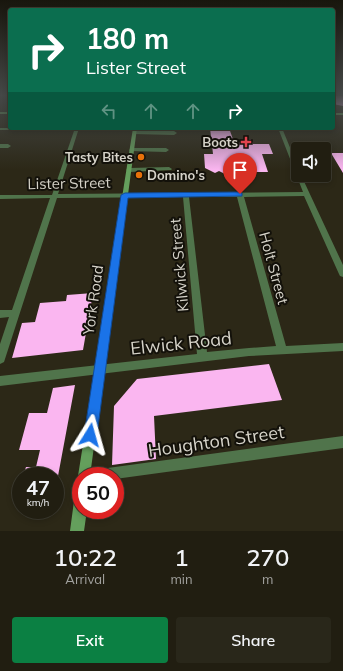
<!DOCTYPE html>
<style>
:root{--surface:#211e11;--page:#29271a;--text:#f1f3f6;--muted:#a2a29f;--line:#3e3c31;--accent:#0b8043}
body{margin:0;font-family:Mulish,sans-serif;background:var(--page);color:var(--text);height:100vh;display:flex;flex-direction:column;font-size:15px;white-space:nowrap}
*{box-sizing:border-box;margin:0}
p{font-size:13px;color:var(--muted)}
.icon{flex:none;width:22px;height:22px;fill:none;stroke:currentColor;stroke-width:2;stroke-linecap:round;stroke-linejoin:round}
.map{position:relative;height:531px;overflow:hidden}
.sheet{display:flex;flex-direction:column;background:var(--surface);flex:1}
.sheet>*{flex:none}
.banner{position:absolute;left:8px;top:8px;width:327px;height:122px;border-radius:4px;box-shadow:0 2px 6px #0003,0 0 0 1px var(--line);background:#0b6e4f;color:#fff;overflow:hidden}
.fabs{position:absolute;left:291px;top:142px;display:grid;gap:8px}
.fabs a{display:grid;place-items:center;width:40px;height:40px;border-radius:4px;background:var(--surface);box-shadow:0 2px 6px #0003,0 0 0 1px var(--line);font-size:20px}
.speed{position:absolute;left:12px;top:467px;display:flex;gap:8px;font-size:20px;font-weight:700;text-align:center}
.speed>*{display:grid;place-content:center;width:52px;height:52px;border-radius:50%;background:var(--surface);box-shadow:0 2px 6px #0003,0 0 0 1px var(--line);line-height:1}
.speed small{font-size:10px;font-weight:400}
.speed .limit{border:6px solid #d22;background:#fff;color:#111}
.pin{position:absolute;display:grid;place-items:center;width:34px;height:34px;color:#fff;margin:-41px -17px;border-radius:50% 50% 50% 0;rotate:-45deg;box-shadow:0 0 4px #0007}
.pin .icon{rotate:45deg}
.me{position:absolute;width:44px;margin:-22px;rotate:8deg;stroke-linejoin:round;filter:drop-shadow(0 0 3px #0008)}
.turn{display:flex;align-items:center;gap:14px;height:84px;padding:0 12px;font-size:18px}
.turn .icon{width:52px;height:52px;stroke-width:2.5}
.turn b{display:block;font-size:28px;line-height:34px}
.lanes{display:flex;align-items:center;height:38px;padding:0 12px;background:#0003;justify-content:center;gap:20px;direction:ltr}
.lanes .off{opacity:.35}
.eta{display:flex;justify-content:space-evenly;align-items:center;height:68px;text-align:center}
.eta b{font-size:24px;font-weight:600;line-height:28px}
.primary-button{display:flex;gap:8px;margin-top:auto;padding:8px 12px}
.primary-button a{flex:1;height:46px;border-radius:4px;background:var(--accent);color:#fff;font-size:16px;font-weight:600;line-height:46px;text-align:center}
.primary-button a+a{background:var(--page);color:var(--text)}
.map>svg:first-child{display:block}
</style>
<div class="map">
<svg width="343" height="531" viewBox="0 0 343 531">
<rect width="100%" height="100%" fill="#2c2817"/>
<path fill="#fab6f0" d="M333,96h10v10l-10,-2z
M210,128h19l6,17 11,-6h5l2,5h16l4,10h-11l6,18h-21l-2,-8 -18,11 -8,-4 -4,2 -10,-5 -1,-14h9z
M331,153h12v20z
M93,293l-10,57 -71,8 10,-35 13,-1 5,-19 26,-2 1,-6z
M269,364l13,36 -128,16 2,43 -44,6 2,-59 23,-27z
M75,385l-17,91h-35l3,-9h10l4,-17h-21l10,-37h18l6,-25z"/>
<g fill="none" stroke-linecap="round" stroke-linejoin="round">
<path fill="#50744b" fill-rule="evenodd" d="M0,128h56v1l-2,1h-54z
M75,128h4l-21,66 245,-2 -25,-64h4l16,39v8h3l42,90v12l-3,-1 -1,-2 -35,-78 -60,1 42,149 57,-3v8l-94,5 -249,30v-10l197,-22 -14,-157 -126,1 -52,161 -1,3 -4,2v-20l9,-27 -9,1v-8h12l38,-112 -50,1v-4h52zM189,197h48l39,149 -27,2 -42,4z
M135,131h39l3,2 -3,2 -41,-1v-2z
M0,144h8l3,2 -3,2h-8z
M132,148h34l3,2 -3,2 -36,-1 -1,-1z
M169,167l3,2 -1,1 -42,2 -3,-2 3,-2z
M343,436v12l-228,31v-3h-28l2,-4 4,-2z"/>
<path fill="#649f5c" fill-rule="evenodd" d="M0,112h10v2h-10z
M333,113h10v2h-10z
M133,128h4l-47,348h-9v5l-3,-5z
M81,494v16h6l-3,21h-14l4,-30 2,-5z"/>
</g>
<linearGradient id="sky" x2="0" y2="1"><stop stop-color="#18160d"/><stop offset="0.56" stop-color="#454847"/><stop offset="1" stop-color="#454847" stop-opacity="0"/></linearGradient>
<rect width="343" height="170" fill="url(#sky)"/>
<path fill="#1a73e8" stroke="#114b97" d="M240,192l2,1v3l-114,2 -31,237 -2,5 -5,2 -4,-2 -2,-5 37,-240 4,-2z"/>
<path fill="#e0444e" stroke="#13110a" stroke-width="1.5" d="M244 136h4v4h4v4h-4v4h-4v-4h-4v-4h4z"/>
<g fill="#e8710a" stroke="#13110a" stroke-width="1.5">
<circle cx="141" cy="157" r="4"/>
<circle cx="139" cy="175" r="4"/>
</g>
<g text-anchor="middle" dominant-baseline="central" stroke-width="4" stroke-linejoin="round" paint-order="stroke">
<g font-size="13" font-weight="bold" fill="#d6d3c9" stroke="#13110a" text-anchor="end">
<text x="238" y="142">Boots</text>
<text x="133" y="157">Tasty Bites</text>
<text x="147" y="175" text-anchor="start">Domino's</text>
</g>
<g font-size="15" fill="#d6d3c9" stroke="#13110a">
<text transform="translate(69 183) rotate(-1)">Lister Street</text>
<text transform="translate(179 265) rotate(-95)">Kilwick Street</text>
<text transform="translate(274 268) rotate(75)">Holt Street</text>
<text transform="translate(93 300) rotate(-82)">York Road</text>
</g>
<g font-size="18" fill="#d6d3c9" stroke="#13110a">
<text transform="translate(181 343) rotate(-6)">Elwick Road</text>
<text transform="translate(216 441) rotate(-8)">Houghton Street</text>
</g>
</g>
</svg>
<div class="fabs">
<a><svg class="icon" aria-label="sound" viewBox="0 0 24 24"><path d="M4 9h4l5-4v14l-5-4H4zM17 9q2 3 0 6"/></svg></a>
</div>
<div class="speed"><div>47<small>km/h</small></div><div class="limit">50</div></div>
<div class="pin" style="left:240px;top:194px;background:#d93025"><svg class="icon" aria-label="arrive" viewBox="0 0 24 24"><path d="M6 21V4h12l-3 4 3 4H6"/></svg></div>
<svg class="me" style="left:90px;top:435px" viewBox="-20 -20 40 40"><path d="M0-17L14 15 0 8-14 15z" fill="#1a73e8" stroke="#fff" stroke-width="4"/></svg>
<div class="banner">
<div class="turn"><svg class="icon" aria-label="right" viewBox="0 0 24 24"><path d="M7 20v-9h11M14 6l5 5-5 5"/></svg><div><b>180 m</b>Lister Street</div></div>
<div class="lanes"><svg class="icon off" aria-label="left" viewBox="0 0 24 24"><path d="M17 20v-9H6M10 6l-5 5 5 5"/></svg><svg class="icon off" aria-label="ahead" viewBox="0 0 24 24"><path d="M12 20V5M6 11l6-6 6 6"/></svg><svg class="icon off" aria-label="ahead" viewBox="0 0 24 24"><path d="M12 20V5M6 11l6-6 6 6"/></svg><svg class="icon" aria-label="right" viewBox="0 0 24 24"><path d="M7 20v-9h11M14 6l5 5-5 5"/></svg></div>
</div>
</div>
<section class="sheet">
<div class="eta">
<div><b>10:22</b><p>Arrival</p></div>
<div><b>1</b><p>min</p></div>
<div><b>270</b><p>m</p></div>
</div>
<div class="primary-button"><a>Exit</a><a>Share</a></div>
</section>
